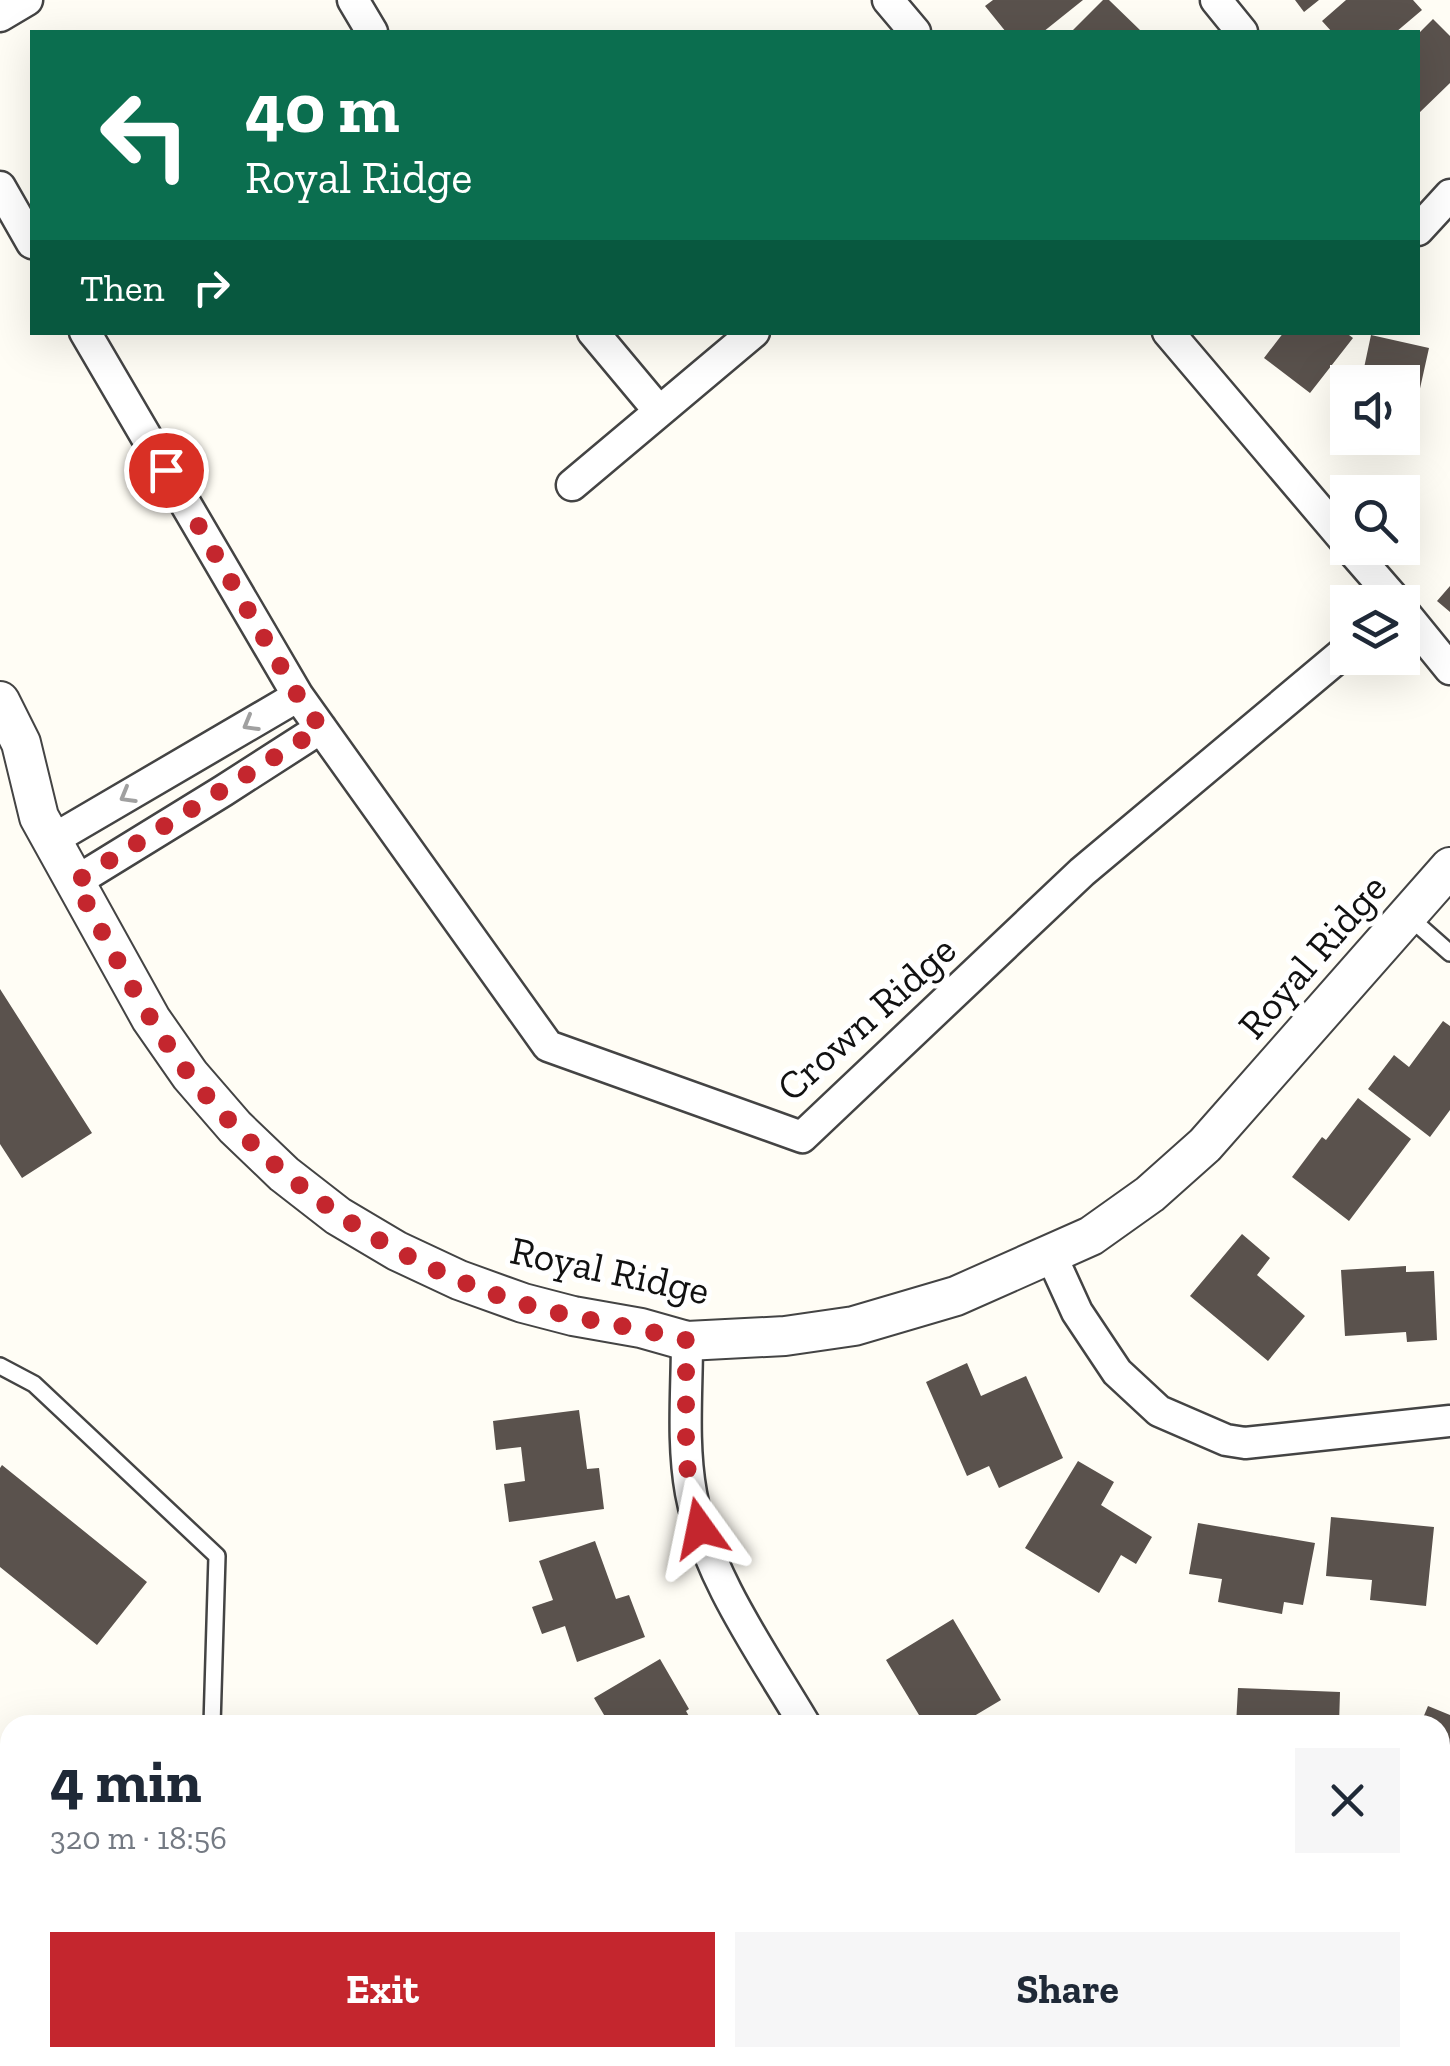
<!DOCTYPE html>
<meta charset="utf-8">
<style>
:root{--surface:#fff;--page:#f6f6f7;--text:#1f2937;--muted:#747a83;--accent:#c4262e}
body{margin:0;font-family:"Zilla Slab",serif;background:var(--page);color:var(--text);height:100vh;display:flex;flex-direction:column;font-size:38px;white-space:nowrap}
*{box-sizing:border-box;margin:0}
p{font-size:32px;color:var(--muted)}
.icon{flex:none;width:55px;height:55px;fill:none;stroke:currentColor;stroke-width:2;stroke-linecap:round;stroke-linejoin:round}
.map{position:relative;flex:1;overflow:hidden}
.side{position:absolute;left:0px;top:1715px;width:1450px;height:352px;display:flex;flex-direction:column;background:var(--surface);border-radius:30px 30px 0 0;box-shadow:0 10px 40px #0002}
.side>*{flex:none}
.hud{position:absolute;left:30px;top:30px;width:1390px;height:305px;border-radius:0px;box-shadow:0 10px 40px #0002;background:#0b6e4f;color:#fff;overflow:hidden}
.fabs{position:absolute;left:1330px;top:365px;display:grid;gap:20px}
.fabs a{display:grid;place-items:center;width:90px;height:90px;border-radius:0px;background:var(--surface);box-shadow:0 10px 40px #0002;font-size:50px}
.pin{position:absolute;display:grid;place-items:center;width:85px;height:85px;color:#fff;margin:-42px;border:5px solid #fff;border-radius:50%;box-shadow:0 2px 10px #0007}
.me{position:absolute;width:110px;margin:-55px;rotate:348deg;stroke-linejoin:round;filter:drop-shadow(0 0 8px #0008)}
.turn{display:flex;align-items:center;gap:35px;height:210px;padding:0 50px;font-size:45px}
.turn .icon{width:130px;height:130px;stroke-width:2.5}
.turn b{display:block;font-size:70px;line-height:85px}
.then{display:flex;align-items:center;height:95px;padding:0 50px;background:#0003;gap:20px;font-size:38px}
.round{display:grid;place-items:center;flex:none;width:105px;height:105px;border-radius:0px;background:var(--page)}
.head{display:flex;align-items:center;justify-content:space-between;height:170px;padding:0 50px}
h1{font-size:60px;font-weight:800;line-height:75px}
.cta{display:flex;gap:20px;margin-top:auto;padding:20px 50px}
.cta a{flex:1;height:115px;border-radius:0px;background:var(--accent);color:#fff;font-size:40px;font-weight:800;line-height:115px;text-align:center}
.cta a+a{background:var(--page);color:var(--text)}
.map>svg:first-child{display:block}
</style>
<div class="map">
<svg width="1450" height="2066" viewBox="0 0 1450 2066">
<rect width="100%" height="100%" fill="#fffdf5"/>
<path fill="#5a524d" d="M993,0h90l-40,32h-37l-21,-26z
M1103,0h6l33,32h-71z
M1295,0h24l-15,12z
M1346,0h67l9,10 -26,22h-64l-10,-11z
M1433,19l17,17v47l-32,31v-80z
M1284,332h61l8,6 -43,55 -46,-35z
M1371,335l58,13 -18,81 -9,-2v-45h-41z
M1450,586v26l-13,-11z
M0,989l92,144 -70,45 -22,-34z
M1443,1021l7,5v84l-20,27 -62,-48 26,-34 15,12z
M1358,1098l53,41 -62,82 -57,-44 30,-40 4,3z
M1242,1234l28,24 -13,17 48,41 -37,45 -78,-65z
M1406,1266v6l28,-1 3,69 -30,2 -1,-10 -61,4 -4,-66z
M967,1363l14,33 45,-20 37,82 -64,30 -10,-22 -22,10 -41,-94z
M579,1410l8,59 12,-1 5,41 -95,13 -5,-38 21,-3 -4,-34 -25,3 -3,-29z
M1078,1461l36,21 -13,23 51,32 -16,27 -15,-9 -22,38 -74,-45z
M2,1465l145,117 -50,63 -97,-78v-99z
M1331,1517l103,10 -8,79 -56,-6 2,-20 -46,-4z
M1198,1523l117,20 -12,62 -19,-3 -2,12 -64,-12 4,-23 -33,-5z
M595,1541l21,58 13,-4 16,42 -68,25 -12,-36 -23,8 -10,-27 21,-7 -14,-39z
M953,1619l48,81 -42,25h-34l-39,-65z
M660,1659l29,50 -3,2 8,14h-84l-16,-27z
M1238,1688l102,4 -1,33h-103z
M1428,1706l22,9v77l-10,-4v-63h-20z
M0,1810l10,16v87l-10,6z
M189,2058h113l30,7 -145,1z
M782,2058h83l5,8h-83z
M1099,2058h63l4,8h-63z
M1331,2058h81l6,8h-99z"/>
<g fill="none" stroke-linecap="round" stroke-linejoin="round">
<defs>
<path id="service" d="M1408,916l42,37
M0,1366l34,18 183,172 -5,169
M10,1988c-5,8 -5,22 0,29
M35,2058l5,8"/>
<path id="minor" d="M353,0l19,32
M888,0l27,32
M1216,0l26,32
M0,16l27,-16
M0,187l32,56
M1418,230l32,-35
M85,332l213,364 250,350 254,91 280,-265 266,-223
M593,332l66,79
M1168,332l180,212
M572,485l182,-153
M1350,548l47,54
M1402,610l48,59
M52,840l246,-144
M75,882l148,-91 98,-63
M1051,1255l26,57 40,60 42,39 67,29 19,3 205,-22
M687,1341c0,50 -5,102 4,152 15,82 72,161 114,232
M1440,1912l10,16
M999,2058l5,8"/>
<path id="tertiary" d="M0,701l21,42 18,74 112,202 39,56 45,52 49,47 54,42 59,35 62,29 64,23 50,13 68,12 46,13 98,-5 69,-10 102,-30 135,-60 59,-42 55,-49 245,-278"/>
</defs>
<use href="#service" stroke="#444" stroke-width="20"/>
<use href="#minor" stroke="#444" stroke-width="35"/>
<use href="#tertiary" stroke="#444" stroke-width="42"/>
<use href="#service" stroke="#fff" stroke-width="15"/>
<use href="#minor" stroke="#fff" stroke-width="30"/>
<use href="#tertiary" stroke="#fff" stroke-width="38"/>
</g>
<defs><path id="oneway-chevron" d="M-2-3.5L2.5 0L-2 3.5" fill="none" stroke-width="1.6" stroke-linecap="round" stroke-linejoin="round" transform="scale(2.5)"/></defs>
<g stroke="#a0a0a0">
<use href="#oneway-chevron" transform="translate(250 724) rotate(150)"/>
<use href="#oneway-chevron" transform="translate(127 796) rotate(150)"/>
</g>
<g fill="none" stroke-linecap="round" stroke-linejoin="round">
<path stroke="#c4262e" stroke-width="18" stroke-dasharray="0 32.4" d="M166,470l132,226 23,32 -246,154c36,65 70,136 116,195 86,107 202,187 333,227 53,16 109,22 162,36v122l14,66"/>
</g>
<g text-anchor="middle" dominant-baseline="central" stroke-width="10" stroke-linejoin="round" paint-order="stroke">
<g font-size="40" fill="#111" stroke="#fff">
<text transform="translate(1312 956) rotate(-49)">Royal Ridge</text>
<text transform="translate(866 1018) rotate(-42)">Crown Ridge</text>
<text transform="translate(610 1270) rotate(12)">Royal Ridge</text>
</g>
</g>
</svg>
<div class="fabs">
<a><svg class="icon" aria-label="sound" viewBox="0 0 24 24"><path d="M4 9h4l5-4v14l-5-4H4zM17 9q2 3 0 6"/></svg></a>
<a><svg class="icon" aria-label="search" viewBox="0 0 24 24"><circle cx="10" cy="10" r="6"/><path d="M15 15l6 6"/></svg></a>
<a><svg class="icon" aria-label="layers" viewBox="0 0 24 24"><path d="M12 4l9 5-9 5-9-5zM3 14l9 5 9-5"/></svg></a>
</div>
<div class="pin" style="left:166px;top:470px;background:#d93025"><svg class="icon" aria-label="arrive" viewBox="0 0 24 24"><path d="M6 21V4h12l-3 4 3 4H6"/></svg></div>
<svg class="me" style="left:700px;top:1528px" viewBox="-20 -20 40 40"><path d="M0-17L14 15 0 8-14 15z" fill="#c4262e" stroke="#fff" stroke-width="4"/></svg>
<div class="hud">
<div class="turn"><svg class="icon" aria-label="left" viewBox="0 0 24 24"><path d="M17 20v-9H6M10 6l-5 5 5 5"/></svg><div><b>40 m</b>Royal Ridge</div></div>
<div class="then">Then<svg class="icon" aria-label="right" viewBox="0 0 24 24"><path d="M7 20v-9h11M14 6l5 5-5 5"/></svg></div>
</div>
<section class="side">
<div class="head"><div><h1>4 min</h1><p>320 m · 18:56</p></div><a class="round"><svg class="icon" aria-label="close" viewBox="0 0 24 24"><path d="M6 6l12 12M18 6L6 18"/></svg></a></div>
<div class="cta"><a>Exit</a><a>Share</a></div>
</section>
</div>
